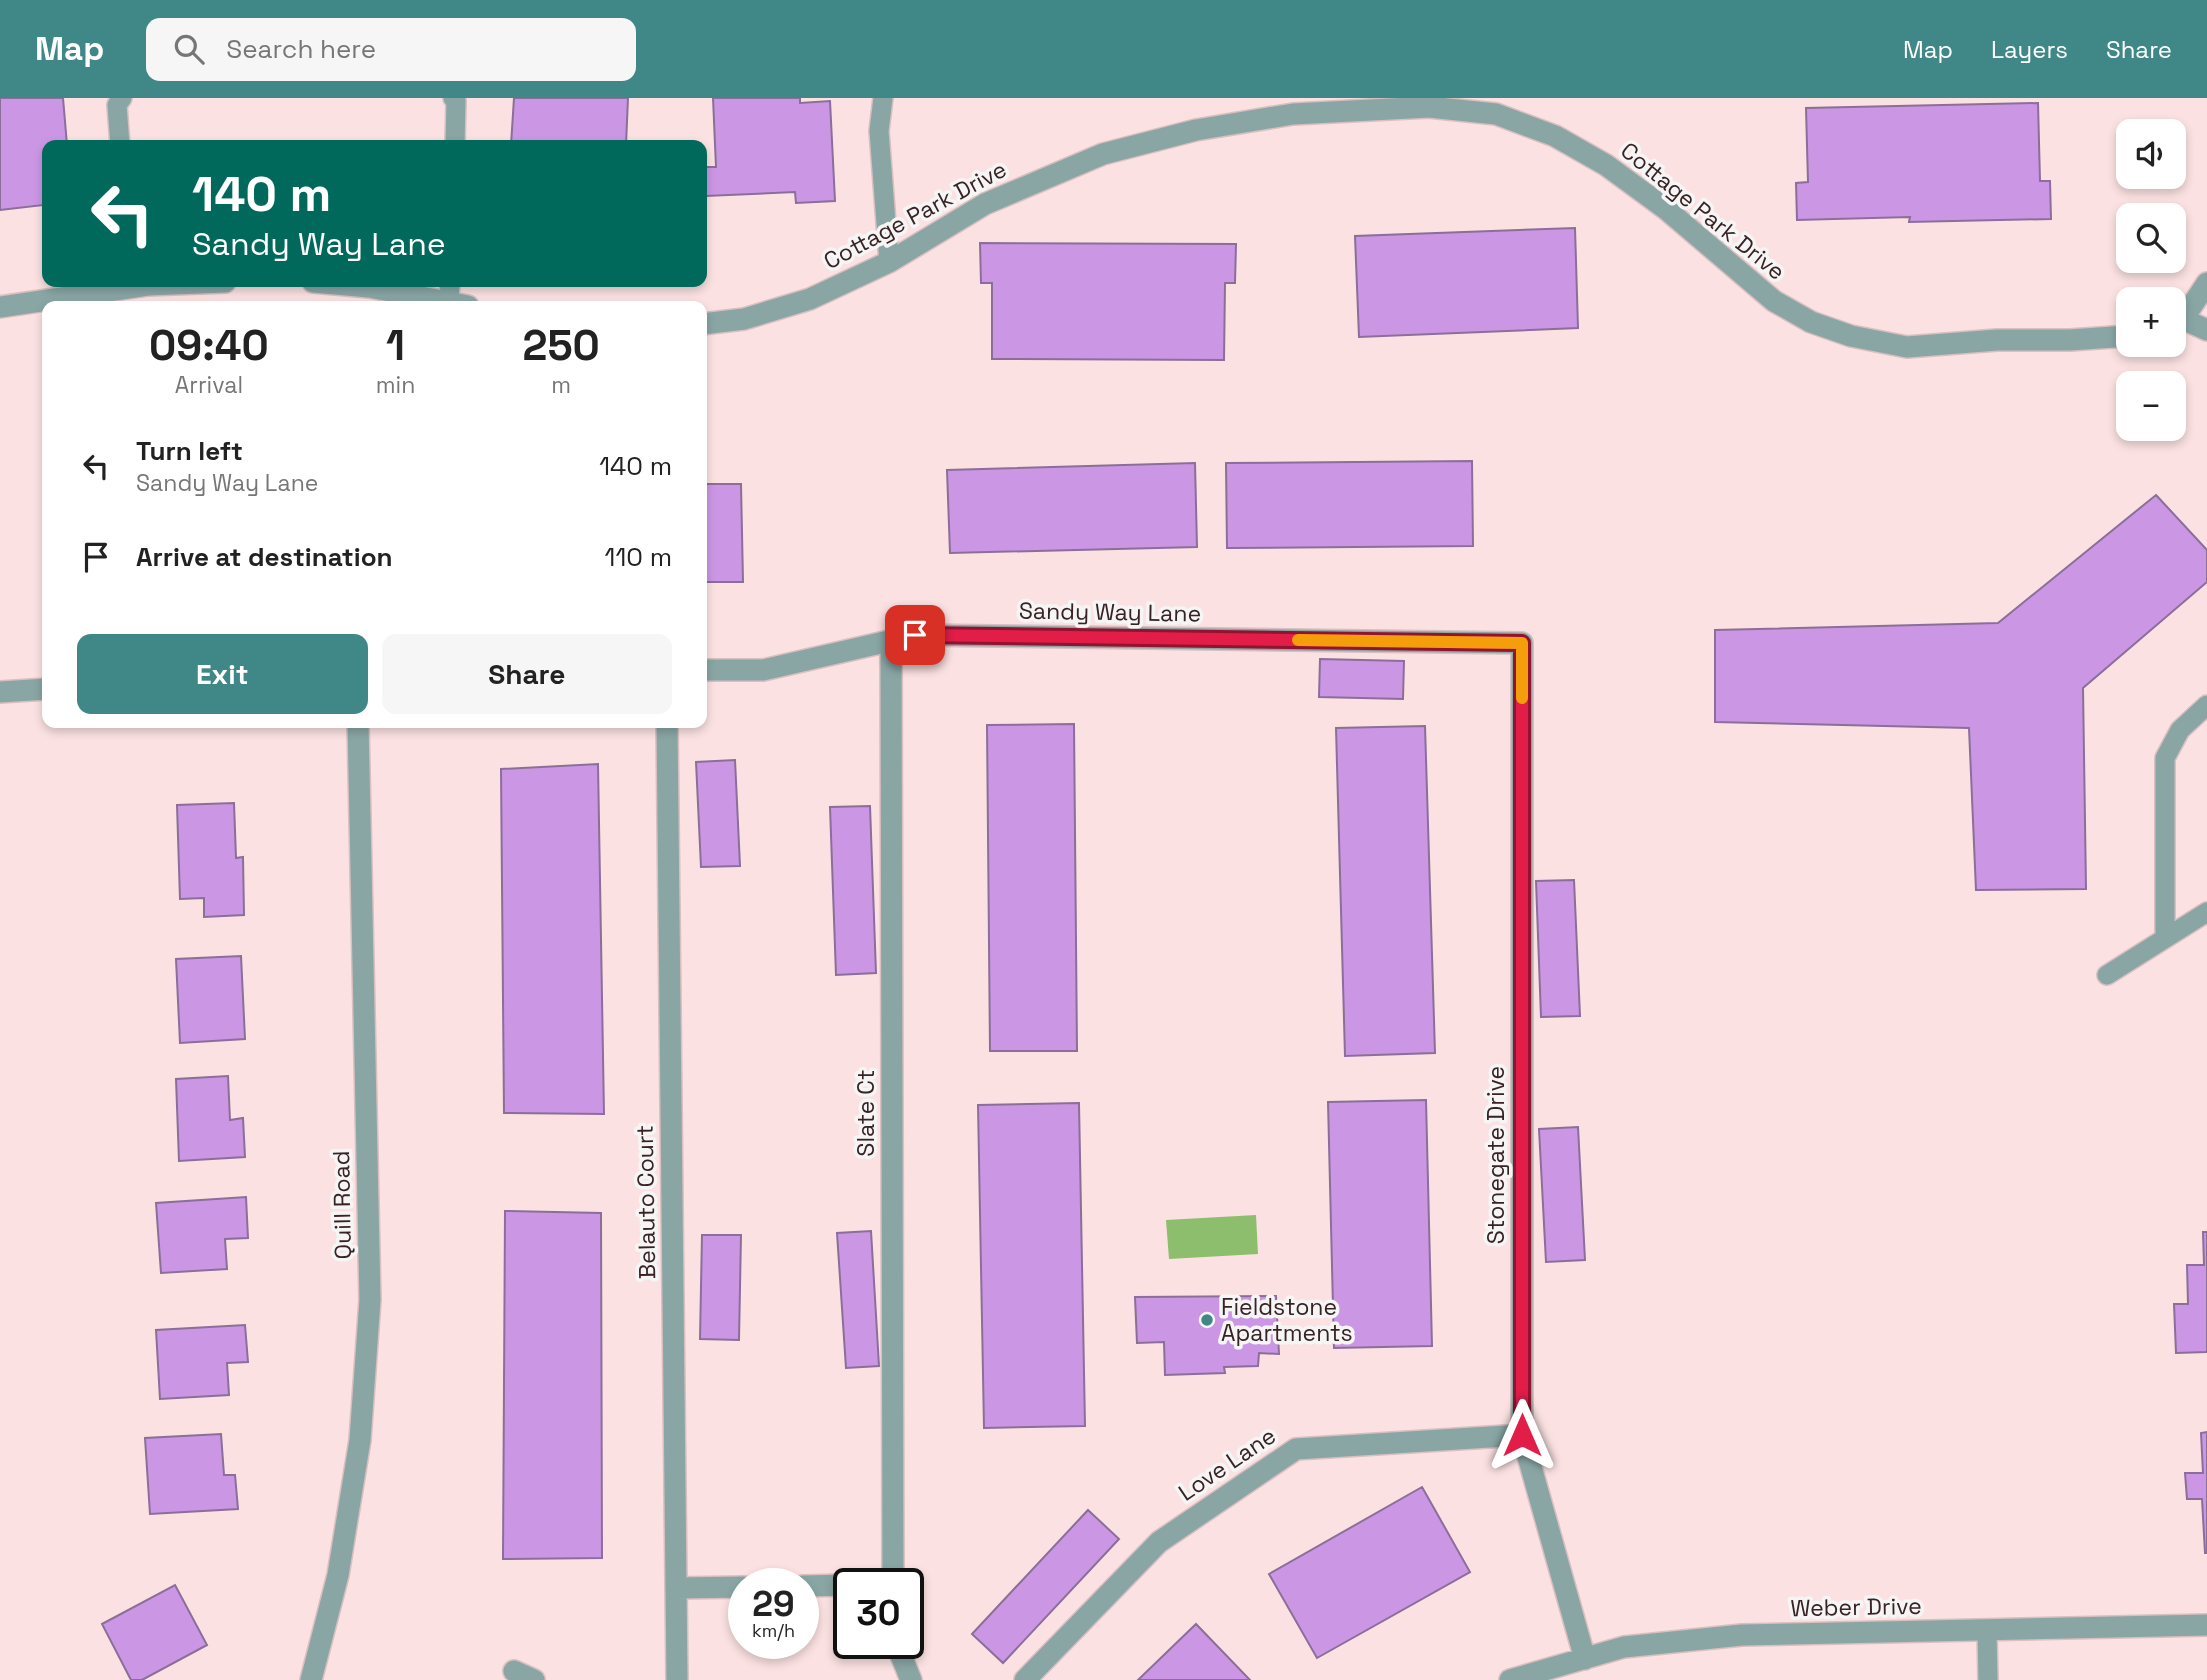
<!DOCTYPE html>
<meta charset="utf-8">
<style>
:root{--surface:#fff;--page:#f6f6f6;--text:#222;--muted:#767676;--accent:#408887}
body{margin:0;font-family:"Space Grotesk",sans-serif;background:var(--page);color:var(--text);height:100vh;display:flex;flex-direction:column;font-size:26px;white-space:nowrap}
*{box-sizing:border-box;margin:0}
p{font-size:23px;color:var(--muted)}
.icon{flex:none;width:38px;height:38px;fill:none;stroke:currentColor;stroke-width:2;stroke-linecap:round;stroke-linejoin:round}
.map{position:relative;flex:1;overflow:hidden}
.sheet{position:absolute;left:42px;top:203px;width:665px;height:427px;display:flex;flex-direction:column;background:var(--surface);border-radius:14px;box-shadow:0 4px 10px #0003}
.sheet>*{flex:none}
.top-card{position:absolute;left:42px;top:42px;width:665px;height:147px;border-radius:14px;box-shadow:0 4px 10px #0003;background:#00695c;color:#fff;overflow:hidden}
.buttons{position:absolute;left:2116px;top:21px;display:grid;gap:14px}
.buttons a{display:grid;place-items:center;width:70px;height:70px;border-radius:14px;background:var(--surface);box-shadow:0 4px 10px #0003;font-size:35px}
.speed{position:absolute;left:728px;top:1470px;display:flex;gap:14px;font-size:35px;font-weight:700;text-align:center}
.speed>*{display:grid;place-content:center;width:91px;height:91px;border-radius:50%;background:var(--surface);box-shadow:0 4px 10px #0003;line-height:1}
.speed small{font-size:18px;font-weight:400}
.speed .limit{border:4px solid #111;border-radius:10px;background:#fff;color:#111}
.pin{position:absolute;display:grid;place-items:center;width:60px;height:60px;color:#fff;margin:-30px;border-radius:14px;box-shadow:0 4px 10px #0006}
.me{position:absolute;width:77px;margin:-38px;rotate:0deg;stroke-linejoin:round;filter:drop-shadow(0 0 5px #0008)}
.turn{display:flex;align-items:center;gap:24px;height:147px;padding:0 35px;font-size:32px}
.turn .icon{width:91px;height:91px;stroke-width:2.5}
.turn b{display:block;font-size:49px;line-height:60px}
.eta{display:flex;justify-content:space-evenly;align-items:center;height:119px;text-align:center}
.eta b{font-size:42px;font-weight:800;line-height:49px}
.button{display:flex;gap:14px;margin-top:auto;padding:14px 35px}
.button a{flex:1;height:80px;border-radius:14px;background:var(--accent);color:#fff;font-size:28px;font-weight:800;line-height:80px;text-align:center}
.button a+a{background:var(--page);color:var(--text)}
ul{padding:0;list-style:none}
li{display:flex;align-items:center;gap:21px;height:91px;padding:0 35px}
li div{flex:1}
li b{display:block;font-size:26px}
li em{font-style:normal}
header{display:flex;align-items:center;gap:42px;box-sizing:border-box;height:98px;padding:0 35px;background:var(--accent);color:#fff}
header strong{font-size:33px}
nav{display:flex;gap:38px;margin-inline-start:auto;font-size:24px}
.search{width:490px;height:63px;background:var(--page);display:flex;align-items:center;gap:18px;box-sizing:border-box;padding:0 24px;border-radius:14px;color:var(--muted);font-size:26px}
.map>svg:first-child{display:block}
</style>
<header>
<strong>Map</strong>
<div class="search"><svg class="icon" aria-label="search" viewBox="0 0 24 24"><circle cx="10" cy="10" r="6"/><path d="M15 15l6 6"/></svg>Search here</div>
<nav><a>Map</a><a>Layers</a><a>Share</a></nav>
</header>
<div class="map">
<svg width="2207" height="1582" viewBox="0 0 2207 1582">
<rect width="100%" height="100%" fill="#fbe1e2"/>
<path fill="#8dbe6d" d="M1256,1117l2,39 -89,5 -3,-39z"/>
<path fill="#cb97e5" stroke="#8b6e99" stroke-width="2" d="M0,0h63l4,47h-20v66h-4v-6l-43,5z
M514,0h114l-2,47h-115z
M713,0h87v5l30,-2 5,100 -39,2 -1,-11 -89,4 -1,-29h11z
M2038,5l2,78h10l1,38 -142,3 1,-5 -113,3 -1,-37 12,-1 -2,-74z
M1575,130l3,100 -219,9 -4,-101z
M980,145l256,1 -1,39h-10l-1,77 -232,-1v-76h-11z
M1472,363l1,85 -246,2 -1,-85z
M1195,365l2,84 -247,6 -3,-83z
M702,386h39l2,98h-41z
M2156,397l51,55v32l-124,106 3,201 -110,1 -7,-162 -254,-6v-92l283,-7z
M1320,561l84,2 -1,38 -84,-2z
M1074,626l3,327h-87l-3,-326z
M1425,628l10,327 -90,3 -9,-328z
M735,662l5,106 -39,1 -5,-105z
M598,666l6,350 -100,-1 -3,-344z
M234,705l2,55 7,-1 1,58 -40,2v-19l-24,1 -3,-94z
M870,708l6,167 -40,2 -6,-168z
M1574,782l6,136 -39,1 -5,-136z
M241,858l4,83 -65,4 -4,-84z
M228,978l2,44 13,-2 2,39 -66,4 -3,-82z
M1426,1002l6,246 -98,2 -6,-246z
M1079,1005l6,323 -101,2 -6,-323z
M1578,1029l7,133 -39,2 -7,-133z
M246,1099l2,41 -23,1 2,30 -66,4 -5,-70z
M505,1113l96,2 1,345 -99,1z
M871,1133l8,135 -33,2 -9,-135z
M2203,1134h4v120l-31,1 -2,-49h14l-1,-39h17z
M702,1137h39l-2,105 -39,-1z
M1276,1198l3,58 -20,-1 -1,13 -34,1 1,6 -60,2 -1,-33 -27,1 -2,-46z
M245,1227l3,37 -21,1 2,32 -69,4 -4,-69z
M2207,1334v121h-2l-3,-54h-15l-2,-26h18l-2,-40z
M221,1336l3,41h11l3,34 -88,5 -5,-76z
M1422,1389l48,85 -153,86 -48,-84z
M1088,1412l31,29 -116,124 -31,-29z
M175,1487l32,60 -65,35h-11l-29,-56z
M1196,1526l54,56h-112z"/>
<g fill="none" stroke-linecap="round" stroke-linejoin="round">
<defs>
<path id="lane" d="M453,0l3,3 -1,44
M883,0l-4,33 10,131
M120,47l-3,-40 5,-7
M449,204l1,-20
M2165,840v-180l15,-28 27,-25
M2107,877l100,-63
M1987,1532l1,50"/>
<path id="street" d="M313,184l56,5 99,19
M0,209l148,-22 77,-3
M2183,221l24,11
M2174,225l9,-4 24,-36
M702,226l42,-5 66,-20 79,-37 96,-58 118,-50 93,-24 97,-16 136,-7 67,7 59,22 51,29 60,44 108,92 37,21 40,14 56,11 90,-7h73l58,-4
M891,543l2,943
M702,572h61l152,-35 607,8v792l63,224
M0,594l47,-3
M667,625l10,957
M803,1488l46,-1
M676,1490l68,-1
M896,1545l15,37
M514,1573l20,9
M311,1582l27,-105 22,-135 10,-140 -12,-577
M1025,1582l134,-138 137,-93 226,-14
M1510,1582l114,-33 118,-12 465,-10"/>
</defs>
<use href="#lane" stroke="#d8bfc0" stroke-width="22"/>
<use href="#street" stroke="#d8bfc0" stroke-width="24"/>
<use href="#lane" stroke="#89a6a5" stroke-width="19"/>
<use href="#street" stroke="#89a6a5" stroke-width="21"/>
</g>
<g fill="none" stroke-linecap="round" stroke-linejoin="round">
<defs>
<path id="route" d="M915,537l607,8v792"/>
</defs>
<use href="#route" stroke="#92132f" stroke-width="18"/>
<use href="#route" stroke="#e11d48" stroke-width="12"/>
<path stroke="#f59e0b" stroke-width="12" d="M1298,542l224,3v55"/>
</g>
<circle fill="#408887" stroke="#f5f5f5" stroke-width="2.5" cx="1207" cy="1222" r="7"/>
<g text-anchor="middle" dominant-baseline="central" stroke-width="7" stroke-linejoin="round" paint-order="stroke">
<g font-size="23" fill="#392224" stroke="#f5f5f5">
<text transform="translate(1703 113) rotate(39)">Cottage Park Drive</text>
<text transform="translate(915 117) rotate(-28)">Cottage Park Drive</text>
<text transform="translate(1110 514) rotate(1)">Sandy Way Lane</text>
<text transform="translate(866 1015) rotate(-90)">Slate Ct</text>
<text transform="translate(1496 1057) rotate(-90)">Stonegate Drive</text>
<text transform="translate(646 1104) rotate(-91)">Belauto Court</text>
<text transform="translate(342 1107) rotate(-91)">Quill Road</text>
<text transform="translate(1227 1366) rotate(-34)">Love Lane</text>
<text transform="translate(1856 1509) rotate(-1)">Weber Drive</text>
</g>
<g font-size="23" fill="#392224" stroke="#f5f5f5" text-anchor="start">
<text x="1221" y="1209">Fieldstone<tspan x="1221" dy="26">Apartments</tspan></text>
</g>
</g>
</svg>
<div class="buttons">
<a><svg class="icon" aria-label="sound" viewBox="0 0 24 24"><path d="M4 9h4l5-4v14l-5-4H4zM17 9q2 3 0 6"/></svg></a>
<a><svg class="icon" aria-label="search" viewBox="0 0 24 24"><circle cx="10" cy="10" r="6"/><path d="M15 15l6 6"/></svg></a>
<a>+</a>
<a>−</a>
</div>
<div class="speed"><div>29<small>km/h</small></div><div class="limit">30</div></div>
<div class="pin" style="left:915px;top:537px;background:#d93025"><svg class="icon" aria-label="arrive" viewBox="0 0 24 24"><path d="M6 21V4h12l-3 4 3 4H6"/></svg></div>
<svg class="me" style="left:1522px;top:1337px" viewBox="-20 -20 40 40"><path d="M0-17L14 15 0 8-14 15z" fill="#e11d48" stroke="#fff" stroke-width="4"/></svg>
<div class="top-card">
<div class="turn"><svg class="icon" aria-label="left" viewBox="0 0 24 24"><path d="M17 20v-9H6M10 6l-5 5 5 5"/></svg><div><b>140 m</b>Sandy Way Lane</div></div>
</div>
<section class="sheet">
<div class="eta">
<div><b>09:40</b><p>Arrival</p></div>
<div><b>1</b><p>min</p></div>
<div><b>250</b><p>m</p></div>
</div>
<ul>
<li><svg class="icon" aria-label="left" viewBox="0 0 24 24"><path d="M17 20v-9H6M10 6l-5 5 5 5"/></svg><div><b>Turn left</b><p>Sandy Way Lane</p></div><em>140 m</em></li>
<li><svg class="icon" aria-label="arrive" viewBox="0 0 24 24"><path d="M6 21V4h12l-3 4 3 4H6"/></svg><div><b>Arrive at destination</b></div><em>110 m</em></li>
</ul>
<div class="button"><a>Exit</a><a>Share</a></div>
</section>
</div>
